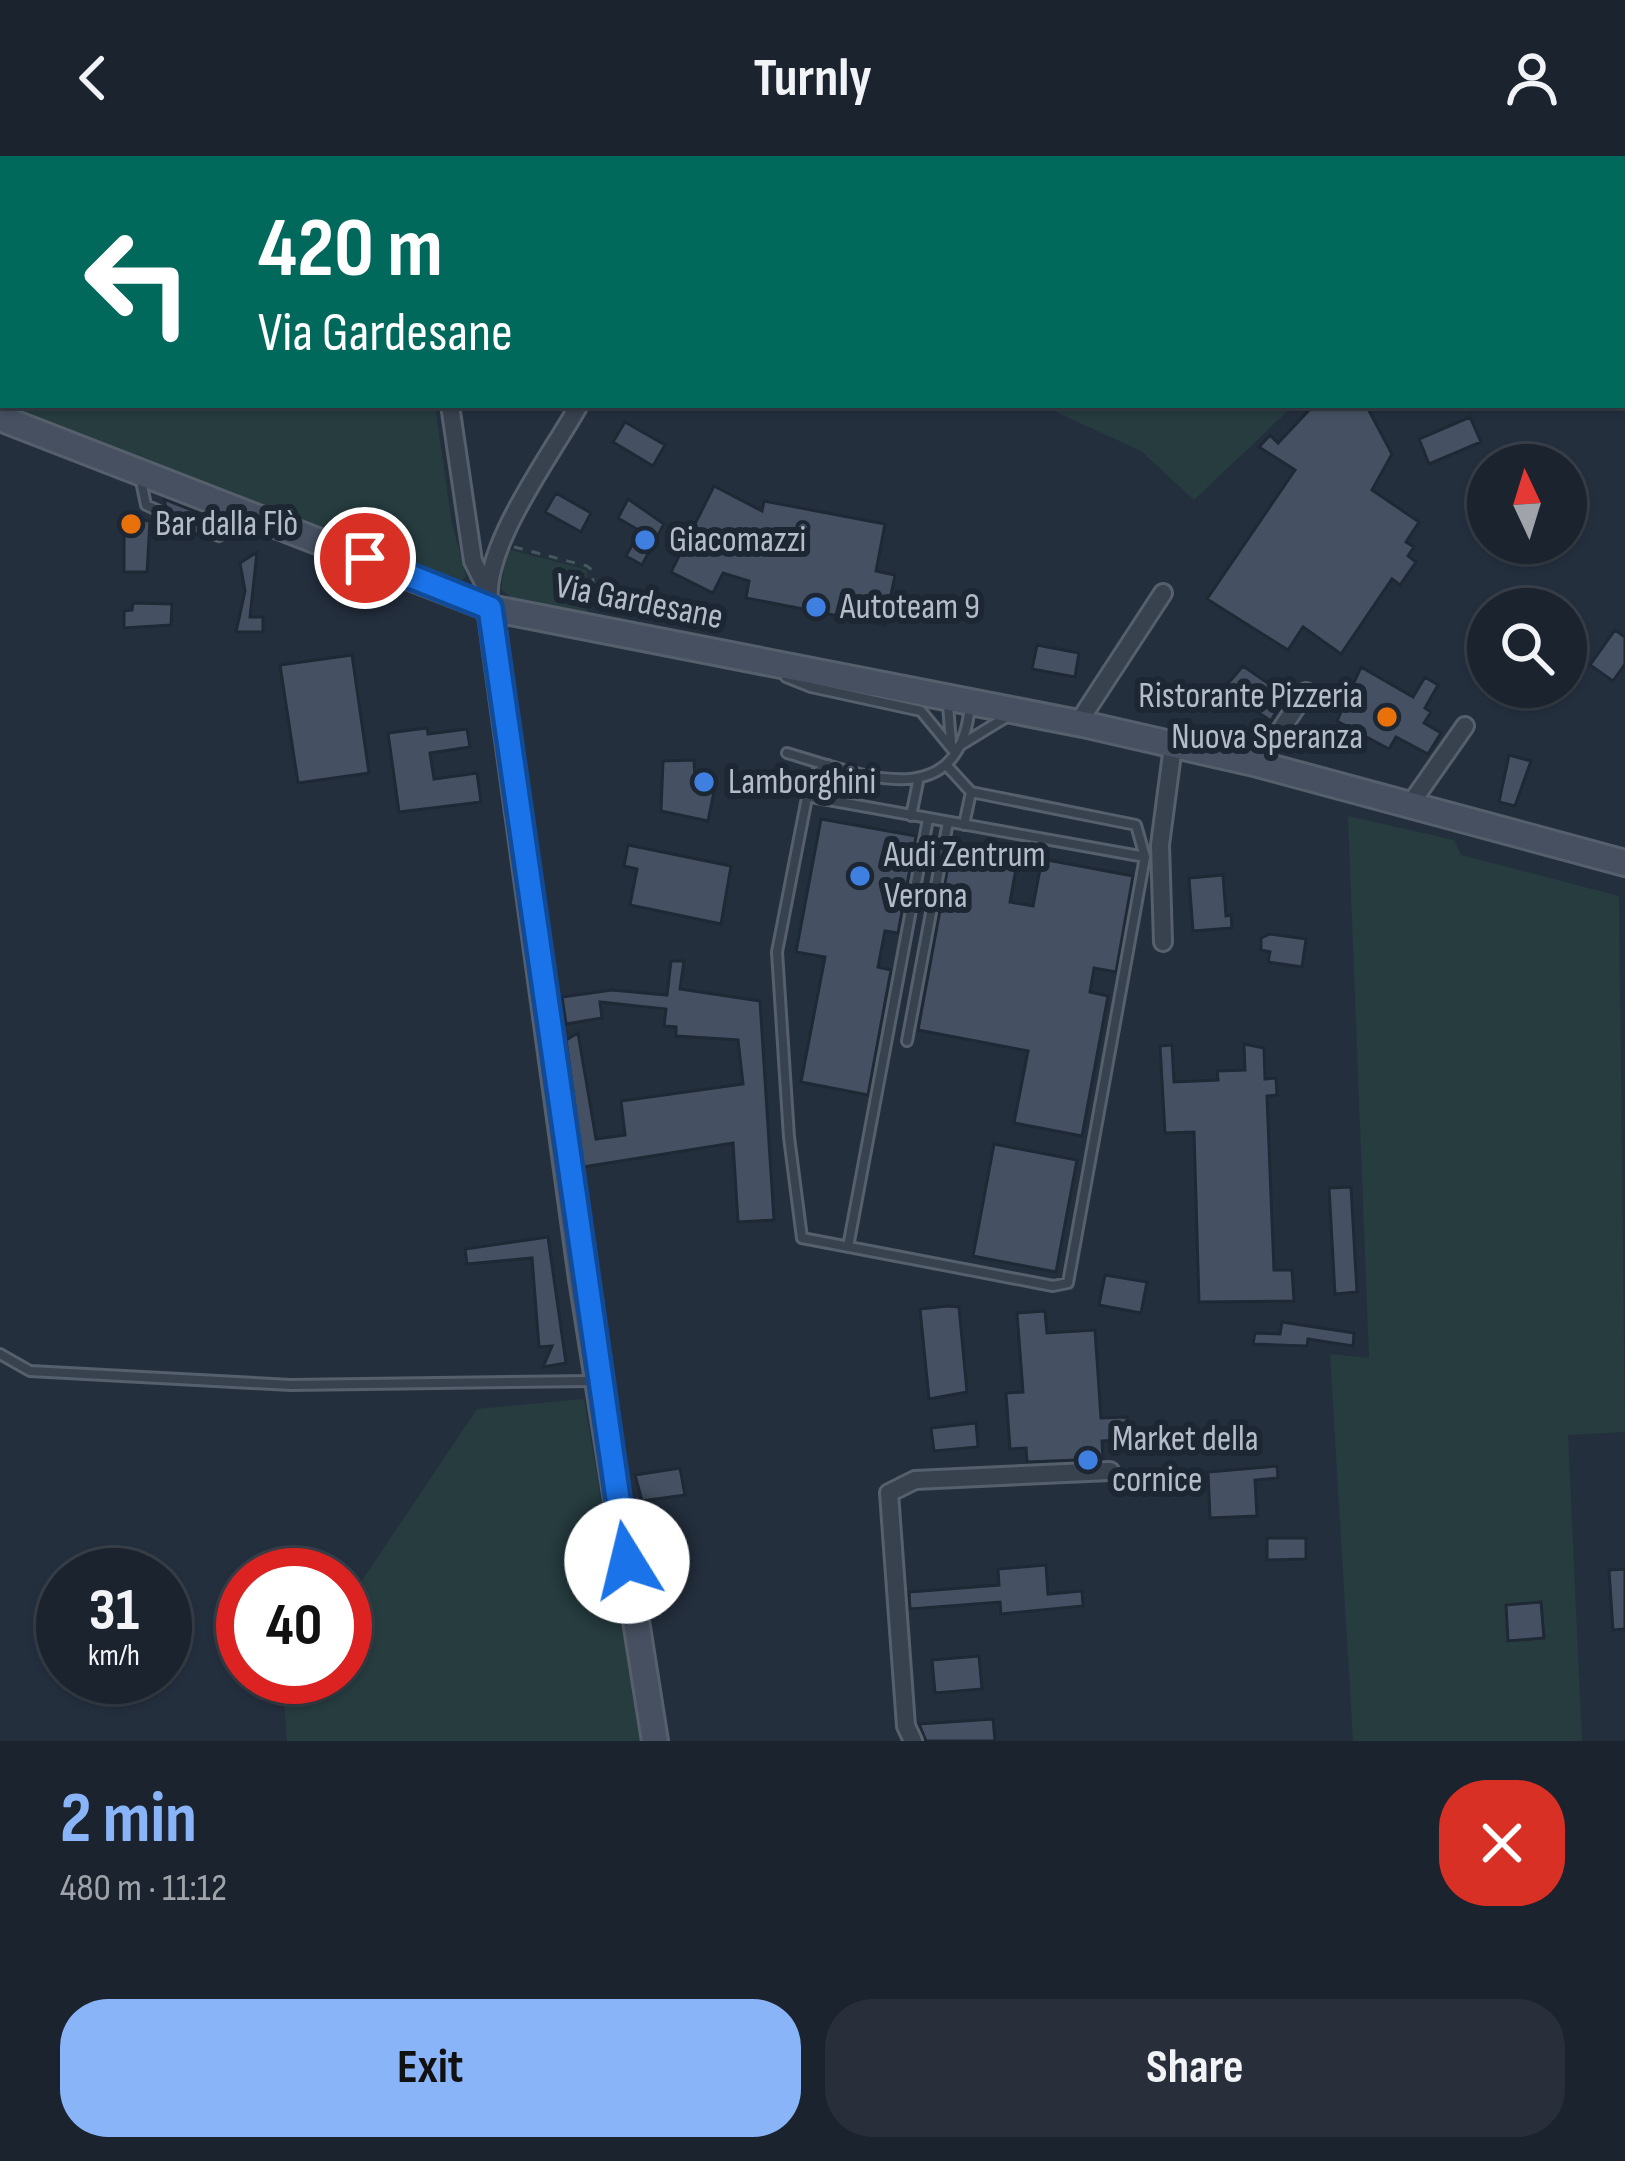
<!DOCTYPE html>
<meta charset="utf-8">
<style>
:root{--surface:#1b232e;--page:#282f3a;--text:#f1f3f6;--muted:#a0a4aa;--line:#39404a;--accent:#8ab4f8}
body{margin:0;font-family:"Sofia Sans Condensed",sans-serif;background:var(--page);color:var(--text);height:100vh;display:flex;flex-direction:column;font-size:45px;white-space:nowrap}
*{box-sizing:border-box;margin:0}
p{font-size:39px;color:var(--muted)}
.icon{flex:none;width:66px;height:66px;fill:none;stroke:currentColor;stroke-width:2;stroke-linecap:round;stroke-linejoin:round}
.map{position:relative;height:1585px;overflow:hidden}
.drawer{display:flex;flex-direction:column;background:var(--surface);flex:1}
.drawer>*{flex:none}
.banner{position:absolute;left:0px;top:0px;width:1626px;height:252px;box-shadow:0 3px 9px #0004,0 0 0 3px var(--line);background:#00695c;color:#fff;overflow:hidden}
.needle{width:78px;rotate:356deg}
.fabs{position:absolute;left:1467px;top:288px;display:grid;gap:24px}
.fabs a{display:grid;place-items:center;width:120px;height:120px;border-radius:50%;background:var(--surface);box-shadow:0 3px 9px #0004,0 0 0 3px var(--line);font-size:60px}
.speed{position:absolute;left:36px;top:1392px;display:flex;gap:24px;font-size:60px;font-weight:700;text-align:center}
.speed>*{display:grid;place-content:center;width:156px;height:156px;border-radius:50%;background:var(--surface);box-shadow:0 3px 9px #0004,0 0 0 3px var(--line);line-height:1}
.speed small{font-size:30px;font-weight:400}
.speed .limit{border:18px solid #d22;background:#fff;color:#111}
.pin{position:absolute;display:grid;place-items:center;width:102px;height:102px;color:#fff;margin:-51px;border:6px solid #fff;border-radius:50%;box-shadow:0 3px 12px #0007}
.me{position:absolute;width:132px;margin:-66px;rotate:351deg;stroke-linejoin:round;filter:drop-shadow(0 0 9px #0008)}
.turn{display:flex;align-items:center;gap:42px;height:252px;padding:0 60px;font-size:54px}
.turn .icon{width:156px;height:156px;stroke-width:2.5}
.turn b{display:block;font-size:84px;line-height:102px}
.round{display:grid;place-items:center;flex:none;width:126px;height:126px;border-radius:48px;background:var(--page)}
.head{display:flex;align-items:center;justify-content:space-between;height:204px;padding:0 60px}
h1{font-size:72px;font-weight:700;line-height:90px;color:var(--accent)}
.cta{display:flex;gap:24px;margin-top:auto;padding:24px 60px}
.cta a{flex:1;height:138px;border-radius:48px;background:var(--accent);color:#111;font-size:48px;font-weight:700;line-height:138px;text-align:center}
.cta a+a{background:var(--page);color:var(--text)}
header{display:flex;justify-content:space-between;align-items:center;height:156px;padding:0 60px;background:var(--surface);font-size:54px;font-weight:700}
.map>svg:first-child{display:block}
</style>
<header><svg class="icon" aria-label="back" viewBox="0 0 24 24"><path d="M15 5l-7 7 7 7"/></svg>Turnly<svg class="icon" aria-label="person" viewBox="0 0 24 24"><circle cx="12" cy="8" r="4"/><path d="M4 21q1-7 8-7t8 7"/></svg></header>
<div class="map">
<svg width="1625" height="1585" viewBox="0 0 1625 1585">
<rect width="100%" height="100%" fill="#242f3e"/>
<path fill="#263c3f" d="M0,0h400l-397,3v246h432l17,119 14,52 -6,6 -460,-176z
M1041,249h253l-100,95 -53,-49z
M507,393l80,21 1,48 -78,-21 -9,-8z
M1348,660l106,24 7,15 158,41 6,536 -57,3 14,306h-229l-23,-387 39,4z
M584,1243l58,342h-355l-3,-43 14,-21h47v-71l132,-197z"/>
<path fill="#455162" stroke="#1f2835" stroke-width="3" d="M1314,249h52l26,49 -20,36 47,32 -13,20 8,5 -6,9 8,6 -16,23 -8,-6 -51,75 -38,-27 -15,23 -81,-51 88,-129 -36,-23 11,-12 8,8z
M1470,261l11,25 -52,22 -10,-25z
M625,266l40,23 -12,21 -40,-24z
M714,330l48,25 2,-10 121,23 -9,47 19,4 -10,50 -139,-27 3,-17 -26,-8 -10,20 -42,-21z
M556,337l35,20 -10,19 -36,-20z
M164,343l53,21 -12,9 1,9 -45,-19 6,-8z
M628,343l36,25 -22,41 -16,-9 14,-25 -22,-13z
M124,363l26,2 -3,51h-23z
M257,396l-7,65h13v15h-27l9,-41 -5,-28z
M133,447l39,1 -1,21 -47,3v-17l8,-1z
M1615,474l10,7v27l-12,17 -23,-16z
M1037,489l42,8 -4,24 -43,-8z
M352,499l17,118 -71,10 -18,-118z
M1243,510l42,29 -14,26 -48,-32z
M1361,511l52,30 12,-20 13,8 -13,23 6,4 -7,11 17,10 -13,21 -32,-17 -7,12 -52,-28z
M427,572l1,6 39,-5 3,18 -40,6 4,26 43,-6 4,29 -82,10 -11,-79z
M1509,599l22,6 -16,45 -16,-4z
M694,604l1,18 21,4 -8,39 -47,-10 2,-50z
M821,663l95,17 -18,97 -13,-2 -7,36 13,3 -23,125 -67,-13 24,-125 -29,-5z
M628,689l103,21 -10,58 -91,-19 7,-36 -13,-3z
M988,692l29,15 -7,39 23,4 9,-47 91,17 -17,96 -22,-4 -4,24 18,4 -26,140 -68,-13 14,-72 -110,-21 33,-180z
M1223,719l3,41 5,-1 1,13 -39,3 -4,-53z
M1270,778l36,5 -4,28 -34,-5 2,-10 -9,-2v-12z
M671,805h13l-4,28 80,12 14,219 -36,2 -5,-79 -150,24 -17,-127 12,-7 18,106 29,-4 -4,-34 122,-17 -5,-44 -62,-4v-9l-12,-1 2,-17 -66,-7 2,16 -36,6 -4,-27 50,-7 55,5z
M1244,888l20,4 1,31 11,-1 1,17 -10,1 7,174h18l2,31 -95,1 -5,-170 -29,1 -5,-87 12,-1 2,37 44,-2 -1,-9 28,-1z
M994,988l83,16 -21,112 -83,-16z
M1351,1031l6,105 -22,2 -6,-106z
M548,1081l18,126 -23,4 9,-21 -13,1 -7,-89 -65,6 -2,-15z
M1105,1119l42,7 -6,31 -42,-8z
M948,1150l11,1 8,85 -38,7 -9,-90z
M1045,1155l2,22 48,-3 6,88 26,-1 1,23 -26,1 1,18 -76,3 -1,-14 -16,1 -4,-56 17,-1 -6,-79z
M1282,1166l72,11 -1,13 -45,-7 -1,7 -54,-2 2,-11 25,1z
M976,1267l2,24 -44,4 -3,-23z
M1277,1310l1,12 -23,2 2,36 -47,2 -2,-46z
M680,1312l5,27 -43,6 -7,-26z
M1267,1382h39v21l-39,1z
M1046,1409l2,29 34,-3 1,15 -82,8 -1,-12 -90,7 -1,-17 90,-7 -1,-16z
M1625,1413v60l-12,1 -4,-60z
M1541,1446l3,36 -36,3 -2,-36z
M979,1500l3,33 -47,4 -3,-33z
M993,1563l2,22h-69l-7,-17z"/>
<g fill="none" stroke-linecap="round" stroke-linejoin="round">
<defs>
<path id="lane" d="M140,320l6,29 13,6
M212,377l7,3 16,-22
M786,521l25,10 110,24 32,39
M948,549l3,38
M959,590l49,-30
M787,597c75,22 173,64 183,-48
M828,609l-17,12 -34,175 12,185 13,101 251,48 15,-3 77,-426
M806,640l339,61 -9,-32 -165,-33 -22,-24
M911,660l7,-34
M964,669l7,-33
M907,885l41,-219
M848,1091l80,-428
M0,1198l30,17 261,14 300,-4"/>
<path id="street" d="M413,0l1,3
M726,3l2,-3
M450,249l23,156 13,26
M490,452c-12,-57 61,-152 89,-203
M1078,567l85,-130
M1258,608l48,-72
M1409,650l56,-80
M1163,786l-3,-97 13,-99
M913,1585l-7,-15 -17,-233 26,-13 195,-9"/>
<path id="secondary" d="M0,262l490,190 593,116 175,40 367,99
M490,452l92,671 73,462"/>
</defs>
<use href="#lane" stroke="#565f6c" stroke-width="14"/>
<use href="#street" stroke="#565f6c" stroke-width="22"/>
<use href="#secondary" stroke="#565f6c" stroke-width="30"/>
<path stroke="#44595c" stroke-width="3" stroke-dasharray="9 9" stroke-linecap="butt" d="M514,391l73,19 5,4 4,40"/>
<use href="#lane" stroke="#38414e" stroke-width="8"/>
<use href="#street" stroke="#38414e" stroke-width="16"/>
<use href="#secondary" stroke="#465061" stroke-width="24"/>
</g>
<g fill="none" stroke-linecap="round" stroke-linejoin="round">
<defs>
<path id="route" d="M365,402l125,50 137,953"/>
</defs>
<use href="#route" stroke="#114b97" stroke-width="30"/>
<use href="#route" stroke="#1a73e8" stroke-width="21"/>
</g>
<g fill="#e8710a" stroke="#1d2633" stroke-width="4.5">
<circle cx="131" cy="368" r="12"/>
<circle cx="1387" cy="561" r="12"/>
</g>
<g fill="#3f7fe0" stroke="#1d2633" stroke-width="4.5">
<circle cx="645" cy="384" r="12"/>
<circle cx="816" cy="451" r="12"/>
<circle cx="704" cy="626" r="12"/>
<circle cx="860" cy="720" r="12"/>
<circle cx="1088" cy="1304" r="12"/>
</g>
<g text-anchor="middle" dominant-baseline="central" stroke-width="12" stroke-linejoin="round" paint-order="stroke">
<g font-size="36" fill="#b4bcc9" stroke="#1d2633" text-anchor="start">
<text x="155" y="368">Bar dalla Flò</text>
<text x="669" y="384">Giacomazzi</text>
<text x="840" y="451">Autoteam 9</text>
<text x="1363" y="540" text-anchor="end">Ristorante Pizzeria<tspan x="1363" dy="41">Nuova Speranza</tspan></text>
<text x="728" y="626">Lamborghini</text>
<text x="884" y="699">Audi Zentrum<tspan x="884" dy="41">Verona</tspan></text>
<text x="1112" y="1283">Market della<tspan x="1112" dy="41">cornice</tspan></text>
</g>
<g font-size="36" fill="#b4bcc9" stroke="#1d2633">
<text transform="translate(639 446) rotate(11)">Via Gardesane</text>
</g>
</g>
</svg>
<div class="fabs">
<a><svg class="needle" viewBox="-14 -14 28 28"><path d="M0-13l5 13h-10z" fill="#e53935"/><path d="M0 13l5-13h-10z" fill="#a0a4aa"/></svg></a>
<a><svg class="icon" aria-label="search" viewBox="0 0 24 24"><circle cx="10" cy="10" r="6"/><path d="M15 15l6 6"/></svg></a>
</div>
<div class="speed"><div>31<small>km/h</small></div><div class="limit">40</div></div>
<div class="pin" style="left:365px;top:402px;background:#d93025"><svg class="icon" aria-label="arrive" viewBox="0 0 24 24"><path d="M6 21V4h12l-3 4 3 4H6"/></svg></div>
<svg class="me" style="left:627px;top:1405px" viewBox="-20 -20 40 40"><circle r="19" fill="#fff"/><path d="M0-13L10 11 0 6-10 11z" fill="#1a73e8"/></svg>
<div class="banner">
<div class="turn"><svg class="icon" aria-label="left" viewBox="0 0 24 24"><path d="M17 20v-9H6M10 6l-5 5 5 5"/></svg><div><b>420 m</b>Via Gardesane</div></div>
</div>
</div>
<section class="drawer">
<div class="head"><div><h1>2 min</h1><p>480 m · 11:12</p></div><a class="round" style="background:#d93025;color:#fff"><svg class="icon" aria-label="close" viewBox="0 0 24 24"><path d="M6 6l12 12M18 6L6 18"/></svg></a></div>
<div class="cta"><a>Exit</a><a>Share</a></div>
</section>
